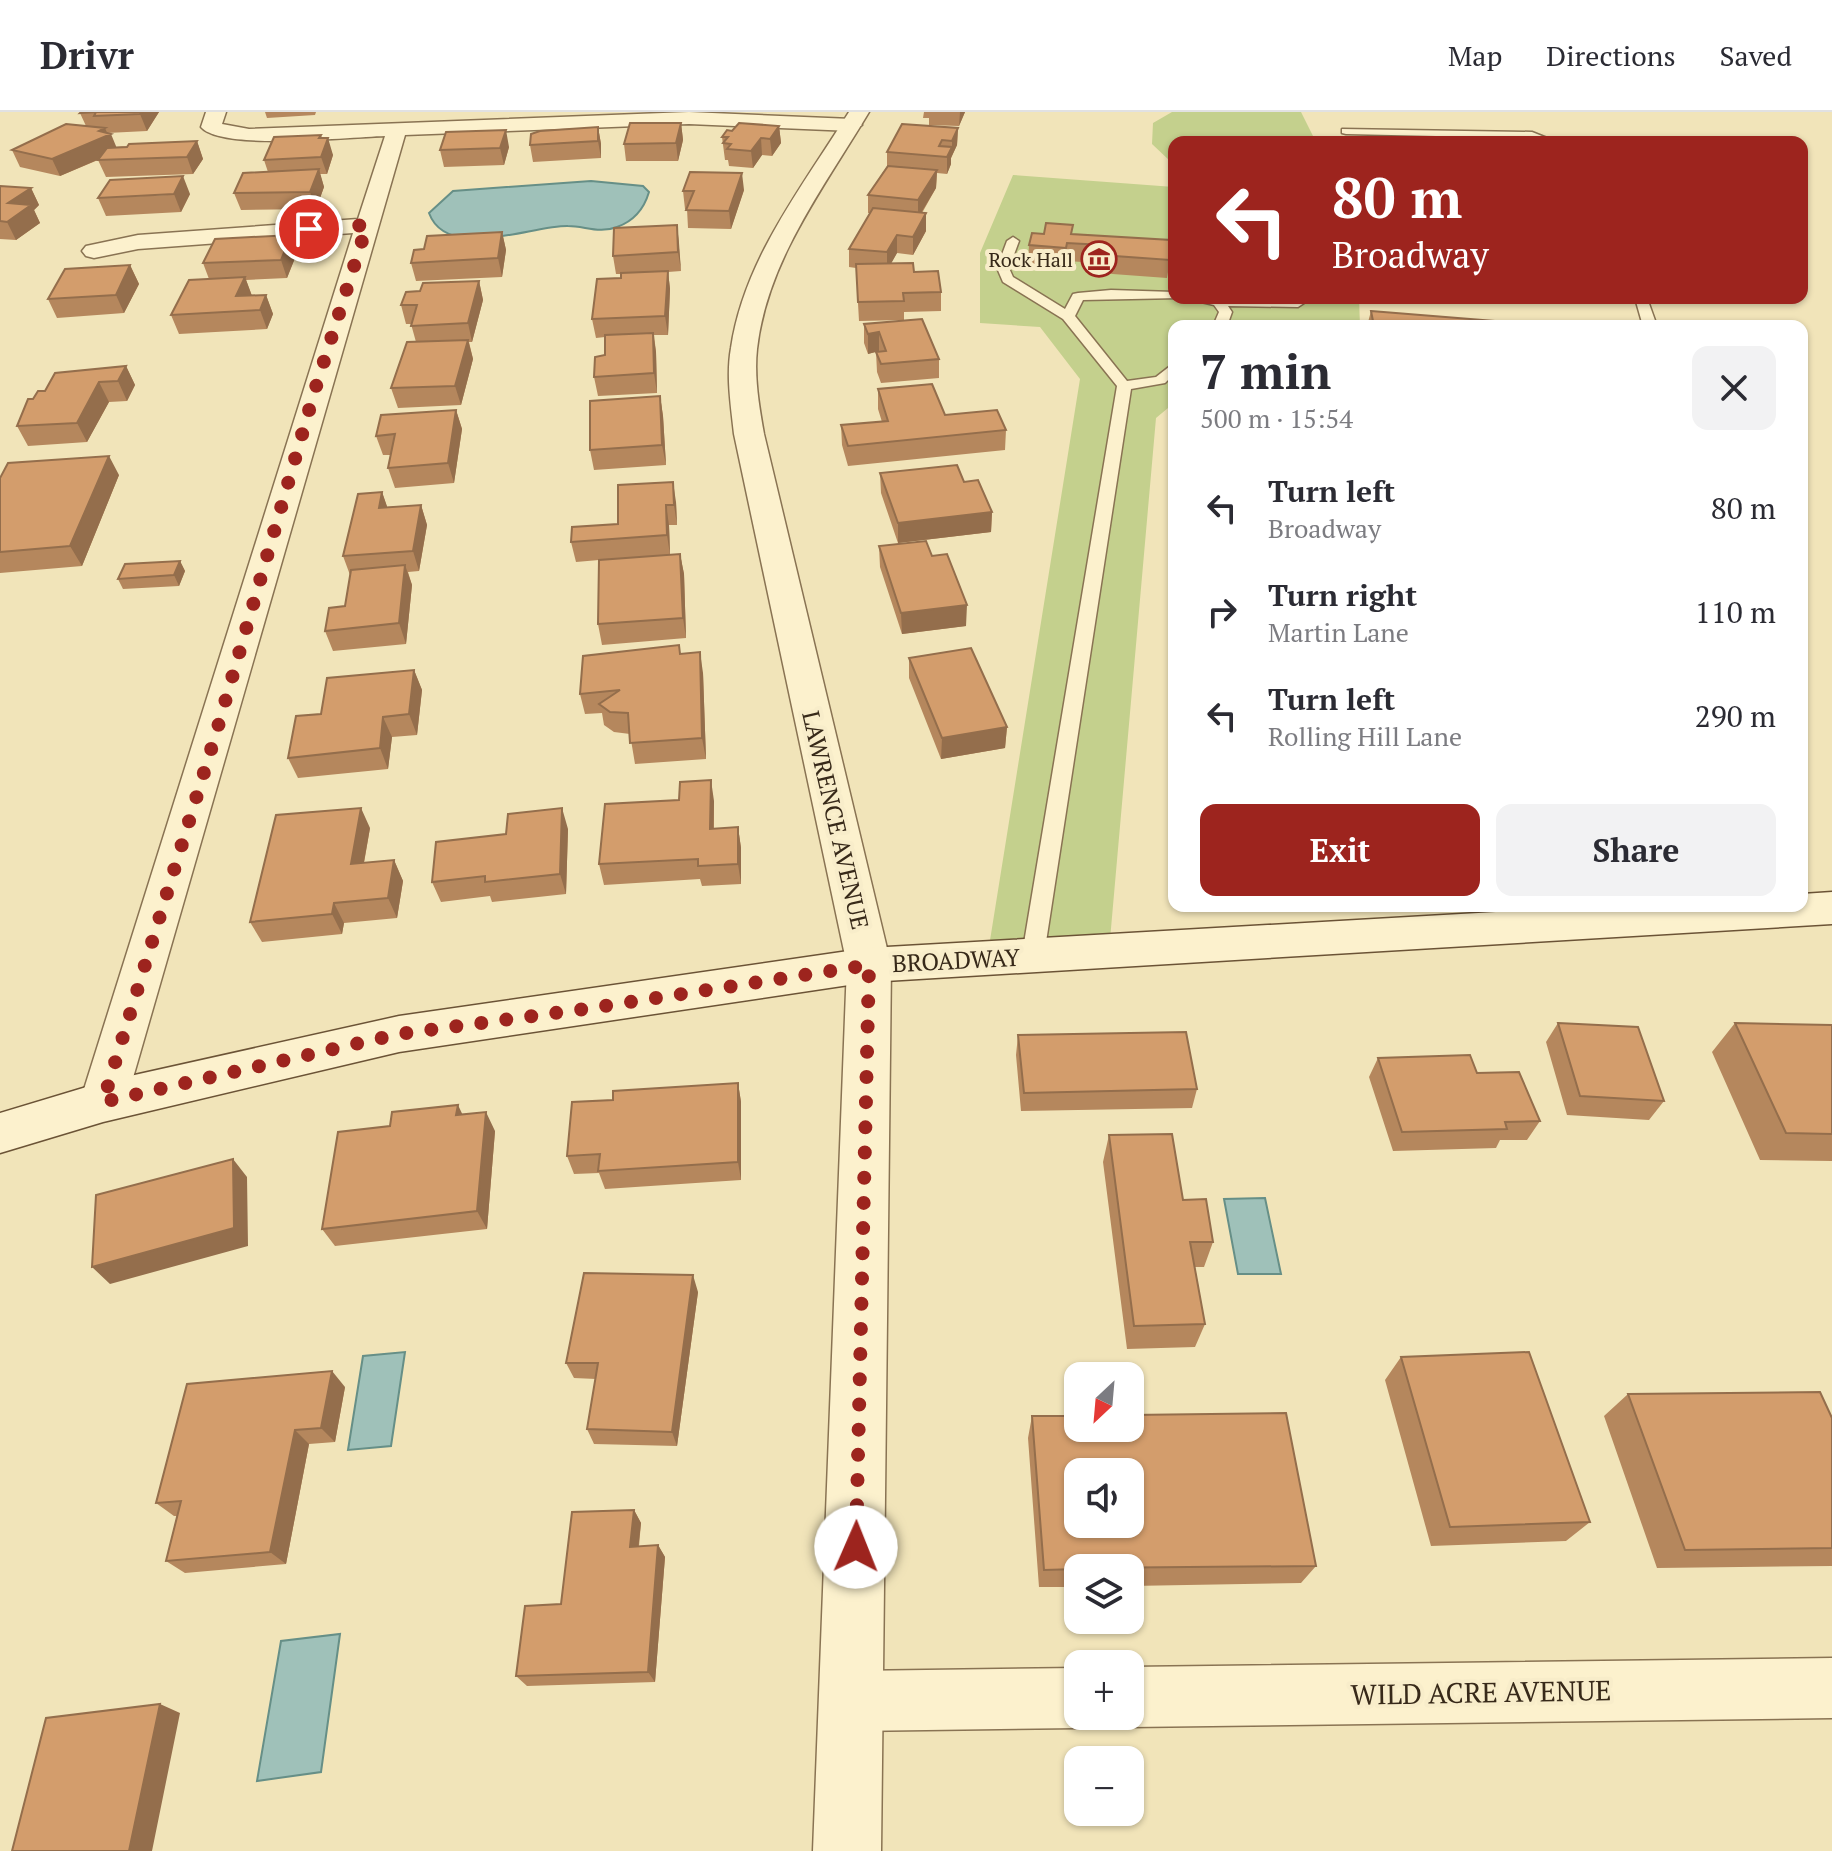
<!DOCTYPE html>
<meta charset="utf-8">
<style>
:root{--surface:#fff;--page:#f2f2f3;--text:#2b2b33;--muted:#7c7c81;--line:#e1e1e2;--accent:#9d241e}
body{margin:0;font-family:"PT Serif",serif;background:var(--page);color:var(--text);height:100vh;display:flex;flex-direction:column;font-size:30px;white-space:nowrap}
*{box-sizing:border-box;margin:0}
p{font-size:26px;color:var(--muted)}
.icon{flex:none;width:44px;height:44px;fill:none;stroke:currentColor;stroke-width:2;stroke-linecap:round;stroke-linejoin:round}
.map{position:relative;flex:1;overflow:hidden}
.details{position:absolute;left:1168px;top:208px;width:640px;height:592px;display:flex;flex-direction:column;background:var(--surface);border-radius:16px;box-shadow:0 2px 6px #0004}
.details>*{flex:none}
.top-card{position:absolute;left:1168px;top:24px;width:640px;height:168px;border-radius:16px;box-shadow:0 2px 6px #0004;background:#9d241e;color:#fff;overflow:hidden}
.needle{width:52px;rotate:206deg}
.tools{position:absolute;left:1064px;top:1250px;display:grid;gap:16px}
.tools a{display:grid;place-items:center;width:80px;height:80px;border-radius:16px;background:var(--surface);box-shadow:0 2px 6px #0004;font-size:40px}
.pin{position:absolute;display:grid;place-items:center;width:68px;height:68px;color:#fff;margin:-34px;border:4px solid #fff;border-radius:50%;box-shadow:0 2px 8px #0007}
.me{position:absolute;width:88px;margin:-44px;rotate:1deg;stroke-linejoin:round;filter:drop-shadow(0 0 6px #0008)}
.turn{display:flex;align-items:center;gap:28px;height:168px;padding:0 32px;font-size:36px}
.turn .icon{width:104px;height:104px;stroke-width:2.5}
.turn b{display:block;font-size:56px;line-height:68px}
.round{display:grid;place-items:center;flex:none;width:84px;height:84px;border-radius:16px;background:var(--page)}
.overview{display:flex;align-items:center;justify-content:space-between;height:136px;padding:0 32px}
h1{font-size:48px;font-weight:700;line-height:60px}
.button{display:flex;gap:16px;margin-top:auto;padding:16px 32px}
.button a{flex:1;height:92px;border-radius:16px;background:var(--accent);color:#fff;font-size:32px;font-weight:700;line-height:92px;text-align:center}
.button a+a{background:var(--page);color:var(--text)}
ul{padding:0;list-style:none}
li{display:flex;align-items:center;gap:24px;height:104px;padding:0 32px}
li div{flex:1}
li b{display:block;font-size:30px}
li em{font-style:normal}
header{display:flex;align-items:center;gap:48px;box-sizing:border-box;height:112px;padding:0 40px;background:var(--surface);border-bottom:2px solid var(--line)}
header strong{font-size:38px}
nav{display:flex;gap:44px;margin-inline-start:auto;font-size:28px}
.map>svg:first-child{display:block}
</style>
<header>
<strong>Drivr</strong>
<nav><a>Map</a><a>Directions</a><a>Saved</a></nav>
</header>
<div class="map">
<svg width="1832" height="1739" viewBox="0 0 1832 1739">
<rect width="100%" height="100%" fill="#f1e4b9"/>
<path fill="#c4d08d" d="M1172,0h129l15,30h-142v19h-4l-18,-17 1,-21z
M1013,63l161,12v111h185l1,28h-186v77l-18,15 -47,533 -122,8 93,-580 -40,-52 -60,-4v-70z"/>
<path fill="#9fc1b9" stroke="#668f87" stroke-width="2" d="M591,69l52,5 6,6c-5,17 -15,29 -32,35 -18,7 -32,-1 -49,-1 -36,-1 -121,36 -139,-13l24,-22z
M1265,1086l16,76h-43l-14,-75z
M405,1240l-14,94 -43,4 15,-94z
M340,1522l-19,138 -64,9 24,-140z"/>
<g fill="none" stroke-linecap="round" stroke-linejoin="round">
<defs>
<path id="service" d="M1342,17l190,3 25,10 -26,-4 -185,-4 -4,-1z
M1013,125l6,4 -10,27 4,9 52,32 8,-15 5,-1 33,-3 63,2v6h5l-96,2 -8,16 52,65 29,-4 18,-14v11l-9,9 -34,6 -87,566 -3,6 -8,2 -8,-2 -3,-6 95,-569 -54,-67 -60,-37 -6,-14 10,-27z
M1184,186l114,1 6,4 -6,4 -70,-1 4,6 -5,14h-14l6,-14 -5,-7z
M1635,186h12l10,28h-14z"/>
<path id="minor" d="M206,0h20l-4,12 27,5 440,-17 163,7 10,6 -10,6 -163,-7 -284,11 -279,967 -7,13 -16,6 -16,-6 -7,-13 273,-869 -215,16 -44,9 -8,-2 -4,-5 4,-5 52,-11 220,-16 27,-83c-35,1 -164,15 -184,-9z
M1832,1546v60l-702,9 -22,-11h22v-49z
M1078,1556v48h23l-23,12 -225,3 -21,-9 -9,-21 9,-21 21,-9z"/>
<path id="tertiary" d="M849,0h20c-44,74 -102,148 -112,237 -3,28 2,57 7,85l127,531 -10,886h-68l34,-886 -113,-531c-3,-28 -8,-58 -3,-86 13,-89 72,-162 118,-236z"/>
<path id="secondary" d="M1832,780v32l-963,58 -470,70 -296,70 -103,31v-40l103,-31 296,-66 470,-68 729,-42h204v-12z"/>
</defs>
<use href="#service" stroke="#897353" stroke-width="3"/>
<use href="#minor" stroke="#897353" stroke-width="3"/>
<use href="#tertiary" stroke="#897353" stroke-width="3"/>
<use href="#secondary" stroke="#6b5336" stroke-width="3"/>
<use href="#service" fill="#fcf1cd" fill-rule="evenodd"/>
<use href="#minor" fill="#fcf1cd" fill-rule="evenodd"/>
<use href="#tertiary" fill="#fcf1cd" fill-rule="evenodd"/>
<use href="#secondary" fill="#fcf1cd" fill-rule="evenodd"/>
</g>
<path fill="#b5875d" d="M159,0l-12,19 -40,2 9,14 81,-6 6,18 -10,15 -87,3 -8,-17 -38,16 -40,-9 -8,-17 74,-24 -6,-13z
M265,0h51l-1,3 -48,3z
M924,0h41l-6,14 -30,-1v-7h-6z
M681,11l2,17 -5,21h-52l-2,-17z
M779,14l2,17 -9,13 -10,-1 -9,13 -24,-2 -1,-6h-3l-3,-23 10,-6z
M598,15l3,17v14l-68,4 -3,-17z
M958,16l-1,17 -6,13v6l-4,10 -10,-1 -1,15 -14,25 4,18 -13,24 -16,-2 -6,10 23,9 27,20v19l-37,1v8l-45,1 -3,-53 -7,-1v-18l21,-36h-2v-18l19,-29v-14z
M322,26l11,17 -6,19h-7l4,13 -8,22 -75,1 -7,-17 34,-21 -4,-12z
M509,35l-5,18 -60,2 -4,-17z
M0,74l31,2 8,17 -5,5 6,13 -24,17 -16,-1z
M744,78l-13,39 -43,-1 -1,-19h-2l-2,-18z
M190,82l-9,18 -75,4 -8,-18z
M677,113l4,46 -13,1 2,17 -2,46h-14l2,17 1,41 -59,3 -4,-19 11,-22v-18l-9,1 -4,-19 29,-41v-4h-5l-3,-18z
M502,120l4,18 -4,27 -86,4 -5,-18 13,-14z
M1073,122l97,26 -3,18 -68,-5 1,-10 -34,-2 -1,5 -37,-2 1,-19z
M291,123l6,18 -10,25 -41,2 6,16 14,-1 7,19 -6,15 -88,5 -8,-19 38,-36 -6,-16z
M130,153l9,19 -15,29 -67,5 -9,-19z
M479,169l4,19 -11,42h-3l4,17 -12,46 -63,3 -7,-20 25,-46 -5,-18h-5l-5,-19 19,-14z
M1371,199l186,15h-190z
M864,212l75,35v19l-58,5 -4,-11 -1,-20h4l-1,-1 -11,3 -4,-11z
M126,254l9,19 -8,16 -18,1 -22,40 -59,4 -11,-20 16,-27 12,-8z
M878,277l67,26 61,15 -1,20 -157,16 -6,-21 -1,-20 41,-3 -4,-13z
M660,284l3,20 3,49 -72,5 -4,-20z
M456,298l6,19 -8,54 -59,5 -7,-20 3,-13h-8l-7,-19z
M880,361l84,9 28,30 -1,20 -93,11 -17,-50z
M119,363l-37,91 -82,7v-95z
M382,380l5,15 34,-2 6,20 -8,46 -11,1 4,13 -6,59 -73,7 -8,-20 20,-25 5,-31 -7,-19z
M676,390l1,23h-8l1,29h10l4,20 2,64 -84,7 -4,-21 1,-64 -23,2 -5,-20z
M879,434l53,10 34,70 -64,8 -22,-67z
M180,449l5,10 -6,15 -56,3 -5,-10z
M680,542l23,19 3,86 -71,5 -5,-30 -16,-2 -10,-7 -2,-12 -17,1 -5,-20z
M909,546l98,69 -2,21 -64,11 -32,-81z
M414,558l8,20 -5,45 -25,2 -4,32 -90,9 -10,-20 33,-44z
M714,689v28l24,-2 3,21v36l-39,2 -2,-7 -96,6 -5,-21z
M370,716l-6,35 30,-3 9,21 -6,37 -53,5 -2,11 -80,8 -12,-20z
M568,717l-2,65 -74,8 -2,-6 -49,6 -9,-20z
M1558,911l106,78 -15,19 -82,-5 -21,-73z
M1735,911l97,2v136l-72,-1 -48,-108z
M1018,923l179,54 -5,19 -171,3 -5,-56z
M1378,946l99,15 63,48 -13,19h-27l-4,8 -103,3 -24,-74z
M738,971l3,19v78l-136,9 -6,-16 -25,1 -7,-18 46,-56z
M390,1014l105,5 -8,98 -152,17 -13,-17z
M1109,1023l74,65 30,42 -9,25h-9l10,57 -10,23 -68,2 -24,-187z
M698,1180l-21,154 -83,-2 -7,-15 9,-50 -22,-1 -8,-15z
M1401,1245l189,165 -24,19 -135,5 -46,-166z
M345,1275l-10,55 -26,2 -23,120 -101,9 -19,-12 11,-45h-3l-18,-13z
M1628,1282l204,24v148l-175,2 -53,-152z
M1032,1304l284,150 -15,17 -171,3v-18h-52v19h-39l-11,-149z
M634,1398l7,13 -2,23 19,-1 7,12 -10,125 -128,4 -11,-10 45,-72z"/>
<path fill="#946e4c" d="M142,0h17l-12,19 -7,-17z
M960,0h5l-6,14z
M681,11l2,17 -5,21 -2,-18z
M779,14l2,17 -9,13 -2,-17z
M598,15l3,17v14l-3,-17z
M105,16l3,7 3,-1 7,17 -58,25 -8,-17z
M958,16l-1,17 -6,13v6l-4,10v-17l5,-10v-6z
M506,18l3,17 -5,18 -4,-17z
M321,23l4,13 3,-10 5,17 -6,19 -6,-17 -2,-19z
M761,26l1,17 -9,13 -2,-17z
M197,29l6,18 -10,15 -6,-17z
M319,57l5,18 -8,22 -6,-17z
M937,58l-1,18 -18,30v-18z
M742,61l2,17 -13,39 -2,-18z
M183,64l7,18 -9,18 -7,-18z
M31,76l8,17 -5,5 6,13 -24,17 -9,-18 1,-19z
M926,101v18l-13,24v-18z
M677,113l2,18 2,28 -3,-19z
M502,120l4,18 -4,27 -4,-19z
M291,123l6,18 -10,25 -6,-18z
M897,123v18l-10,18v-19z
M130,153l9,19 -15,29 -8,-18z
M668,159l2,18 -2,46 -3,-19z
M245,165l7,19h-16z
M479,169l4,19 -11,42 -4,-19z
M266,183l7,19 -6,15 -7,-19z
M879,220v19l-11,3v-20z
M653,221l3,19 1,41 -3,-20z
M468,228l5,19 -12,46 -6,-19z
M126,254l9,19 -8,16 -9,-20z
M99,270l10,20 -22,40 -10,-19z
M660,284l3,20 3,49 -4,-20z
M456,298l6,19 -8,54 -6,-20z
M109,344l10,19 -37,91 -12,-20z
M673,370l3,20 1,23 -3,-20z
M382,380l7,20 -10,-4z
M421,393l6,20 -8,46 -6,-20z
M666,393l3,20 1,30 -3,-20z
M992,400l-1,20 -93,11v-20z
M680,442l4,20 2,64 -3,-20z
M180,449l5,10 -6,15 -5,-11z
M405,453l7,20 -6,59 -7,-21z
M967,493l-1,21 -64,8 -1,-21z
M700,540l3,21 3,86 -4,-21z
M414,558l8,20 -5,45 -8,-21z
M383,605l9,20 -4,32 -8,-21z
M1007,615l-2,21 -64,11 1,-21z
M711,668l3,21 -1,48 -3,-20z
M361,696l9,20 -10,56 -9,-20z
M562,696l6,21 -2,65 -6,-20z
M738,715l3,21v36l-3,-20z
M394,748l9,21 -6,37 -9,-20z
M334,791l10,20 -2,11 -10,-20z
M738,971l3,19v78l-3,-18z
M458,993l9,19 -11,-9z
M486,1000l9,19 -8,98 -10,-18z
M233,1047l14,18 1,69 -138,38 -18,-17z
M693,1163l5,17 -21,154 -5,-14z
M332,1259l13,16 -10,55 -14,-14z
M295,1318l14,14 -23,120 -16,-12z
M634,1398l7,13 -4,36 -7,-12z
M658,1433l7,12 -10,125 -7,-10z
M160,1592l20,9 -28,138h-23z"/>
<path fill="#d39d6c" stroke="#946e4c" stroke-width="2" fill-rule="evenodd" d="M81,0h61l-2,2 -46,2 2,-4 -16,1z
M630,11h51l-5,20 -52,1z
M739,11l40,3 -9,13 -9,-1 -10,13 -24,-2 4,-5 -8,-1 5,-6h-6l5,-7 5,1z
M66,12l39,4 -6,3 12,3 -59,25 -40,-9z
M902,12l56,4 -6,13 -10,-1 -3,6 13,1 -5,10 -60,-5z
M598,15v14l-68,4 1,-11 9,-3z
M506,18l-6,18 -60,2 6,-18z
M321,23l-2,3h9l-7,19 -57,3 10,-23z
M197,29l-10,16 -89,3 9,-12 20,-1 2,-3z
M888,54l49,4 -19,30 -50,-5z
M319,57l-9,23 -76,1 9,-20z
M690,60l52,1 -13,38 -43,-1 8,-19h-11z
M183,64l-9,18 -76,4 12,-18z
M0,74l31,2 -23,15 23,2 -24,17 -7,-1z
M873,96l53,5 -13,24 -16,-2 -10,17 -38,-3z
M1046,111l27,2 -2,9 100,6 -1,20 -69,-5 2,-10 -36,-2 -1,5 -37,-3 3,-12 12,1z
M677,113l1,27 -65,4 1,-28z
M502,120l-4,26 -87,5 3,-13 10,-1 3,-13z
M291,123l-10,25 -78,3 12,-24z
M913,151l1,9 24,-1 3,21 -38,1 1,8 -46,1 -2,-38z
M130,153l-14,30 -68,4 17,-30z
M668,159l-3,45 -73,3 5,-40 24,-1v-5z
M245,165l-9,19 30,-1 -6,15 -89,5 18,-35z
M479,169l-11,42 -57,3 6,-21h-16l5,-13 14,-1 3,-8z
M1371,199l186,15h-183z
M922,207l17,40 -58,5 -5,-12 10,-1 -7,-19 -11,2 -4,-10z
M653,221l1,40 -60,4 1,-20 10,-2v-20z
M468,228l-13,46 -64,2 16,-46z
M126,254l-8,15 -19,1 -22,41 -60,3 11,-27h5l5,-8h7l10,-18z
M932,272l13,31 52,-5 9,20 -158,16 -7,-21 47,-4 -10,-32z
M660,284l2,49 -72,5v-49z
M456,298l-8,53 -60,5 7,-34 -19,2 5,-21z
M109,344l-39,90 -70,6v-74l8,-15z
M957,353l7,17 14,-2 14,32 -94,11 -18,-50z
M673,370l1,23h-8l1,30 -96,7 1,-15 46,-3v-39z
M382,380l-3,16 42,-3 -8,46 -70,5 15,-62z
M926,429l6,15 15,-2 20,51 -66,8 -22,-67z
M680,442l3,64 -85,6 1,-64z
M180,449l-6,14 -56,4 7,-15z
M405,453l-6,58 -74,8 4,-23 16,-2 6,-36z
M679,533l1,9 20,-2 2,86 -72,5 -2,-30 -18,-1 -11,-8 21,-14 -40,4 3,-38z
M971,536l36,79 -65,11 -33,-80z
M414,558l-5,44 -26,3 -3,31 -92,10 8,-42 25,-2 6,-36z
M711,668l-1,49 28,-2v37l-40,2v-7l-99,5 6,-60 74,-4 1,-18z
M361,696l-10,56 43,-4 -6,38 -54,5 -2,11 -82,8 26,-107z
M562,696l-2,66 -75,8v-6l-53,6 4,-40 70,-8 2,-20z
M1558,911l80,4 26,74 -84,-5z
M1735,911l97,2v109l-46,-1z
M1186,920l11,57 -173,4 -6,-58z
M1470,943l7,18 42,-1 21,49 -35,1 2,7 -105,3 -24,-74z
M738,971v79l-140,9 2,-17 -33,2 5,-54 41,-2v-9z
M458,993l-2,10 30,-3 -9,99 -155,18 16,-97 52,-6 2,-14z
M1172,1022l11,66 23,-1 7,43h-23l15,82 -71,2 -25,-191z
M233,1047l1,69 -142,39 4,-72z
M584,1161l109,2 -21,157 -85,-3 11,-66h-32z
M1529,1240l61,170 -140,5 -49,-170z
M332,1259l-11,57 -26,2 -25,122 -104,9 15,-60 -25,2 31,-119z
M1820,1280l12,26v130l-147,2 -57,-156z
M1286,1301l30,153 -238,2v1l-34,1 -12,-154h46v12h52v-13zM1078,1360h52v52h-52z
M634,1398l-4,37 28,-2 -10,127 -132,4 9,-70 36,-2 11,-92z
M160,1592l-31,147h-117l34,-133z"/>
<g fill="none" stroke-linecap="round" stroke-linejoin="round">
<path stroke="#9d241e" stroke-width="14" stroke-dasharray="0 25.2" d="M309,117l58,-4 -53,168 -97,337 -114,372 296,-68 186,-25 284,-44 -13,582"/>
</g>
<defs>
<symbol id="museum-ring" viewBox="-11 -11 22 22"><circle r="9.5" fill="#f8edca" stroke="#9d241e" stroke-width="1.5"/><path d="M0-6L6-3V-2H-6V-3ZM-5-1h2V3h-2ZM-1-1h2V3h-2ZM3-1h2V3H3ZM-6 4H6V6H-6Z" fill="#9d241e"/></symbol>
</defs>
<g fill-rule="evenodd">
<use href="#museum-ring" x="1079" y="127" width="40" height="40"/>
</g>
<g text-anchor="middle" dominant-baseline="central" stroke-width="8" stroke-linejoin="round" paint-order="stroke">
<g font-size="20" fill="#372919" stroke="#f8edca" text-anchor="end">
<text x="1073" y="147">Rock Hall</text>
</g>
<g font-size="24" fill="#372919" stroke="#f8edca">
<text transform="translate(836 708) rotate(77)">LAWRENCE AVENUE</text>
<text transform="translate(956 848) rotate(-3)">BROADWAY</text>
</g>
<g font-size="28" fill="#372919" stroke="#f8edca">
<text transform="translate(1481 1580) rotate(-1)">WILD ACRE AVENUE</text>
</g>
</g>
</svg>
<div class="tools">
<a><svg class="needle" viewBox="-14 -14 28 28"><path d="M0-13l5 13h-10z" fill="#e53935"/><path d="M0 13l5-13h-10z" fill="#7c7c81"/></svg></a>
<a><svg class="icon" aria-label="sound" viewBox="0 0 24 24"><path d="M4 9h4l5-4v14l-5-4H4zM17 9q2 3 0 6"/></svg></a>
<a><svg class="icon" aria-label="layers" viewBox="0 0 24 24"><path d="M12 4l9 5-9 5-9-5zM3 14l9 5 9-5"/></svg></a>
<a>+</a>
<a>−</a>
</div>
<div class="pin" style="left:309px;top:117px;background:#d93025"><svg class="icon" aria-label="arrive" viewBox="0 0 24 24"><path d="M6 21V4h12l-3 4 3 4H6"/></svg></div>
<svg class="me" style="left:856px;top:1435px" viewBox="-20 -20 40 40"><circle r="19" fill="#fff"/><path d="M0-13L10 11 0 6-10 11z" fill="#9d241e"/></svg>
<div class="top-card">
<div class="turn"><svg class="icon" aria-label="left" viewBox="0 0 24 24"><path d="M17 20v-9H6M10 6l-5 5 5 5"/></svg><div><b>80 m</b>Broadway</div></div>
</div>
<section class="details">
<div class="overview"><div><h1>7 min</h1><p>500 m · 15:54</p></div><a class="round"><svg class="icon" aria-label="close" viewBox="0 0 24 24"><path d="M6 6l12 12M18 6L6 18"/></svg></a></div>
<ul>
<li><svg class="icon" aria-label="left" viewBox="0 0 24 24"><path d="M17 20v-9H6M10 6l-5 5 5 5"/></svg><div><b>Turn left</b><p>Broadway</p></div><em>80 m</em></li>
<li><svg class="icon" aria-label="right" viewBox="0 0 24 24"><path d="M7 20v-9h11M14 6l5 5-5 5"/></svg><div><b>Turn right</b><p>Martin Lane</p></div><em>110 m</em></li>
<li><svg class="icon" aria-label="left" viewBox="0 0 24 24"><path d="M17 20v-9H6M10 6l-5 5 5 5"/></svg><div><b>Turn left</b><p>Rolling Hill Lane</p></div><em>290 m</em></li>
</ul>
<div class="button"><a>Exit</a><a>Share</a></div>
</section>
</div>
